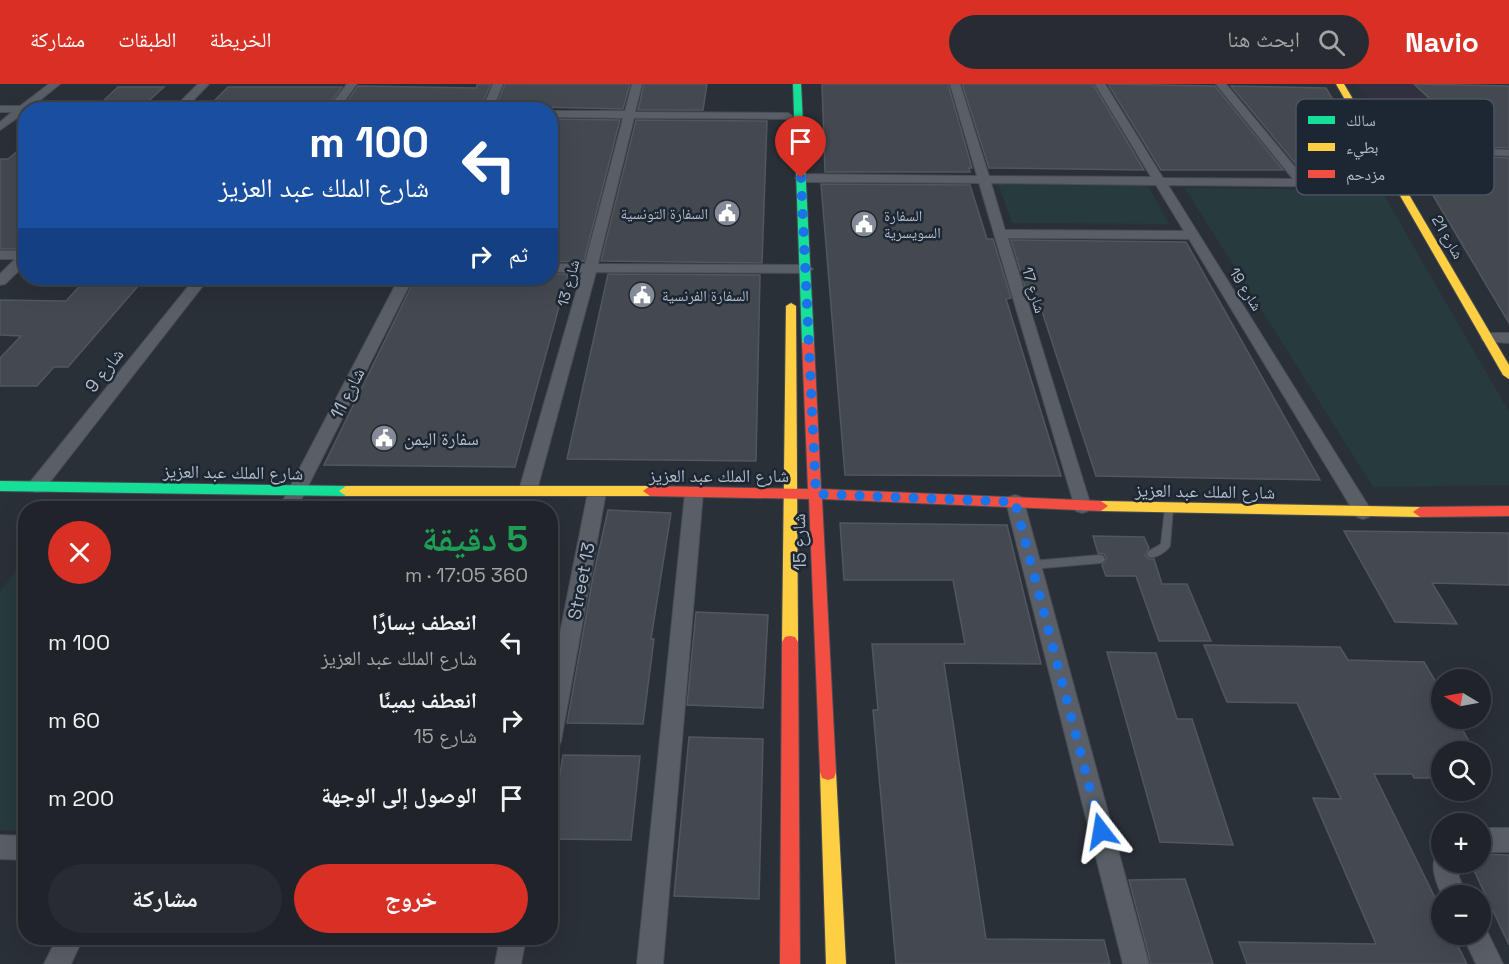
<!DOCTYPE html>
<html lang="ar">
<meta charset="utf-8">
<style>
:root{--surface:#20242a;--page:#282c32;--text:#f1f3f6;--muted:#a2a4a8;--line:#3d4147;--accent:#d93025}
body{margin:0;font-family:"Space Grotesk","Noto Naskh Arabic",sans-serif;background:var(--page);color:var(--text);direction:rtl;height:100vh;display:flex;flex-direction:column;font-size:22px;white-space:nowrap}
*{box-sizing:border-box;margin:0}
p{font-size:20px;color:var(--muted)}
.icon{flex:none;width:33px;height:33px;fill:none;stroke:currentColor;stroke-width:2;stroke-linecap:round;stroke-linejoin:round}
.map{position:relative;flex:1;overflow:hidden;direction:ltr}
.panel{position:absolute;left:18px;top:417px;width:540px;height:444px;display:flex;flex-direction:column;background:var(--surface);border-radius:24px;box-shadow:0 6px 24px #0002,0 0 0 2px var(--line);direction:rtl}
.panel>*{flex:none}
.banner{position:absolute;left:18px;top:18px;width:540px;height:183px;border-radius:24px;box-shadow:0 6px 24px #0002,0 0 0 2px var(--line);direction:rtl;background:#1a4fa0;color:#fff;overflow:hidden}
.needle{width:39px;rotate:280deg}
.buttons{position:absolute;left:1431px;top:585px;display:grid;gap:12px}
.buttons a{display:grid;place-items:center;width:60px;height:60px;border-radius:50%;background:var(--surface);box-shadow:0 6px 24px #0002,0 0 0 2px var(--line);font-size:30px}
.pin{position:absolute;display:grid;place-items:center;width:51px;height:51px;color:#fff;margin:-62px -26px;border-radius:50% 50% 50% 0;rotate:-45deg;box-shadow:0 0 6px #0007}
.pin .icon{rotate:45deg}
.me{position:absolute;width:66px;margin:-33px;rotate:346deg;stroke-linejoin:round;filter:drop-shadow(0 0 4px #0008)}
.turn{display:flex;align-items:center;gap:21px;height:126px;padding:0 30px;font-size:27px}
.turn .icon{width:78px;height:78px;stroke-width:2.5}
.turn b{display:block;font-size:42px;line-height:51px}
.then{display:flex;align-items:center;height:57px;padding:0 30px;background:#0003;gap:12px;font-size:22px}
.round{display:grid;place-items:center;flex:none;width:63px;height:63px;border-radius:32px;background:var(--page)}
.overview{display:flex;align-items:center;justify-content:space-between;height:102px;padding:0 30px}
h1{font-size:36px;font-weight:700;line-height:45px;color:#1e9e55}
.button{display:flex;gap:12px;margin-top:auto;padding:12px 30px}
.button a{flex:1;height:69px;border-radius:36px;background:var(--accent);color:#fff;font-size:24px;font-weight:700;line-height:69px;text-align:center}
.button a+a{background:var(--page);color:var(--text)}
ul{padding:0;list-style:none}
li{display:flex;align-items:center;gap:18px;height:78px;padding:0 30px}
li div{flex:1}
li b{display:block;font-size:22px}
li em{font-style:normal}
header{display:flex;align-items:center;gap:36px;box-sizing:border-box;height:84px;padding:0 30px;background:var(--accent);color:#fff}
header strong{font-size:28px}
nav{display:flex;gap:33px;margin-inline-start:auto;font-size:21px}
.search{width:420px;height:54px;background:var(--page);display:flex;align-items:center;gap:15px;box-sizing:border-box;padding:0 21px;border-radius:33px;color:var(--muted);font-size:22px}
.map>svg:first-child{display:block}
</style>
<header>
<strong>Navio</strong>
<div class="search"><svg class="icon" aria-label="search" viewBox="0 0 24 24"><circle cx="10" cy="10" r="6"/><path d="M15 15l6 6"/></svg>ابحث هنا</div>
<nav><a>الخريطة</a><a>الطبقات</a><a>مشاركة</a></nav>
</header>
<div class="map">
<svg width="1509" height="880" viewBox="0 0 1509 880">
<rect width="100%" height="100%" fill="#2a3038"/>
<path fill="#31303e" d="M1356,0h58l30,28 -62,-1z"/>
<path fill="#273a3e" d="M998,99l149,1 22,40 -157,-1z
M1185,104l196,2 128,222v73l-136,2z
M66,421l197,1 -2,2h-198z
M25,474v273l-25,-1v-238z"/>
<path fill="#444950" stroke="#52575f" stroke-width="1.5" d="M477,0h14l-10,22 -10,4h-130l17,-24 119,2z
M505,0h125l-7,25 -127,-3z
M644,0h63l-4,26h-65z
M822,0h126l24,84h-3l1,4h-145z
M962,0h131l51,86 -155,-2z
M1108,0l107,2 68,84h-122z
M1414,0l95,2v62l-94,-4 -33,-33 62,1z
M1231,2l95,2 51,86 -76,-4z
M118,3h46l-19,17 -44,-1z
M228,3h114l-17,23h-120z
M550,35l70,1 -36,141 -34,1z
M636,36l131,1 -5,142 -161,-2z
M26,60v100l-6,5h-20v-90h8z
M1425,70l84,4v165l-100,-168 18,1z
M821,100l149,1 17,54h6l18,59 -5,1 55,177 -216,-1z
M1011,156l175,2 134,238 -224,-4 -61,-186 -8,3z
M550,190h18l-53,193 -191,-2 91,-186 135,1z
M608,190l152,1 -4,186 -189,-2z
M87,194h58l-77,89h-14l-17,19h-37v-28l21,-22 -21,-1v-35l66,1z
M608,426l63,3 -20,126h3l-11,85 -76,-1 26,-146z
M840,439l167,2 34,139 -97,-1 42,276 118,1 6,24h-214l-23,-254h5l-6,-66h93l-12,-64h-109z
M1344,447l165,2v52l-77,-2 25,41 -62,-2z
M1093,452l51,1 5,11 -4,7 4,4h5l8,25h25l24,57h-52l-23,-65h-30l-4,-11 5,-7 -3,-4 -6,-1z
M696,528l72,3 -5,93 -76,-3z
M1204,561l136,2 8,13 76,2 18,30v26h14l19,34h-33v26h-28l-2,-4h-38l68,138v22h10l15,30h-220l-8,-22 137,2 -63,-146 28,1 -44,-96 -70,-1z
M1107,568l49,1 21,66h15l41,126 -73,-3z
M689,653l74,2 -4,160 -85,-3z
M563,671l77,1 -9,84 -81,-1z
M1480,770l29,1v90l-39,-83h10z
M1185,795l28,85h-62l-22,-84z"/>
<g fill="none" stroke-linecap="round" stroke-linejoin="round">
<defs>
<path id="lane" d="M1169,421l4,3 -3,38c-4,6 -15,13 -21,11l-2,-3 2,-3 12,-7 4,-36z
M1100,471l3,1 2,3 -2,3 -3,1 -68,6 -3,-1 -2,-3 2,-3 3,-1z"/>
<path id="street" d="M49,0h11l-27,22 73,1 5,3h-85v2l-26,18v-8l12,-10h-12v-6h20z
M198,0h11l-25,26h-12z
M347,0h10l-19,26h-11z
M493,0h10l-11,26h-10z
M632,0h10l-7,28 153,1 5,3 -5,3 -154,-1 -36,146 208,1 7,4 -7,4 -210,-1 -59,218 -3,5 -6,1 -6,-1 -3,-5 63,-218h-32v-8h35l38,-146 -73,-1v-6h75z
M950,0h10l29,92 162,1 -56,-93h10l58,94 130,1 -77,-95h10l79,95 96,1v6l-4,1 -229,-2 201,322 3,5 -3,5 -6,2 -6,-2 -168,-278 -181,-1 83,268 -3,5 -6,2 -6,-2 -97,-328 -178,-1 -6,-4 6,-4 176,2zM991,99l165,2 28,46 -179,-1z
M1376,60l133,6v6l-137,-7 -2,-2z
M0,167h26v13l-21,20 -5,1v-11l15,-15h-15z
M195,194h14l-166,213 -6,1 -6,-1 -3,-5 3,-5z
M399,194h14l-116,230h-18z
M1488,249h21v10l-26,-2 -2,-3z
M597,402l6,1 3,5 -45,249 -3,7 -8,3v-68l38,-191 3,-5z
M694,403l6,1 3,5 -40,471h-26l48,-471 3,-5z
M1015,411l6,2 3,5 125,462h-26l-117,-462 3,-5z
M1480,744h29v24h-29z
M0,751l26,1v24l-26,-1z
M1442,767v11h15l2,15 8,19h-25c-6,-15 -12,-28 -6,-43z
M1480,840l4,1 19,39h-27l-14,-30h18z
M57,854h26l-12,26h-27z
M500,854h26l-5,26h-26z"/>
<path id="fast" d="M793,0h8l13,259 -6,3 -6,-3z
M0,397l346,5 7,5 -7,5 -346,-5z"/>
<path id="slow" d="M1336,0h8l165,281v14l-6,-4z
M791,219l5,3 2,336 -3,5 -5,1 -5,-1 -3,-5 4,-336z
M346,402h304l7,5 -7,5h-304l-7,-5z
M1101,417l319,6 7,5 -7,5 -319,-6 -7,-5z
M828,680l6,2 2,6 10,192h-20l-6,-192 2,-6z"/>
<path id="jam" d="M808,256l6,3 7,146 280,12 7,5 -7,5 -279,-12 14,273 -2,6 -6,2 -6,-2 -2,-6 -11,-273 -159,-3 -7,-5 7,-5 158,3 -6,-146z
M1509,422v10l-89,1 -7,-5 7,-5z
M790,552l5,1 3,5 2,322h-20l2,-322 3,-5z"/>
</defs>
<use href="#lane" stroke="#484c53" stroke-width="2"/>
<use href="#street" stroke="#484c53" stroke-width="2"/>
<use href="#fast" stroke="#484c53" stroke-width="2"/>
<use href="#slow" stroke="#484c53" stroke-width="2"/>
<use href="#jam" stroke="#484c53" stroke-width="2"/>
<use href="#lane" fill="#5a5e66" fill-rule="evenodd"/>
<use href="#street" fill="#5a5e66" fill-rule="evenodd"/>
<use href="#fast" fill="#16e098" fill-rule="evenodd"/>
<use href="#slow" fill="#ffcf43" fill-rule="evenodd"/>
<use href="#jam" fill="#f24e42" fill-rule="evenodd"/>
</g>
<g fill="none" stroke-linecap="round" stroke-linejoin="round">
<path stroke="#1a73e8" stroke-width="10" stroke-dasharray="0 18" d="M801,94l15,316 199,8 86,329"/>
</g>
<defs>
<symbol id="civic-disc" viewBox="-11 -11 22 22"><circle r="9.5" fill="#848b96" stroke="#1d2633"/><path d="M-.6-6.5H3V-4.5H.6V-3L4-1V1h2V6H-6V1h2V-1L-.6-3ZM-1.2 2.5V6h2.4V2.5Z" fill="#fff"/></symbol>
</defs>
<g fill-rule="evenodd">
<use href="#civic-disc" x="712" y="114" width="30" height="30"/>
<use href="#civic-disc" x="849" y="125" width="30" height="30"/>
<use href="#civic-disc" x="627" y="196" width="30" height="30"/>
<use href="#civic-disc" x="369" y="339" width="30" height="30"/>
</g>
<g text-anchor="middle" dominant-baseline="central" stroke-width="5" stroke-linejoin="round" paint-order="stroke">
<g font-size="15" fill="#b4bcc9" stroke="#1d2633" text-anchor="start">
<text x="708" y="129" text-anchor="end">السفارة التونسية</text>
<text x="884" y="131">السفارة<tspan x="884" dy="17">السويسرية</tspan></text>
<text x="662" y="211">السفارة الفرنسية</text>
</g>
<g font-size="15" fill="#b4bcc9" stroke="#1d2633">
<text transform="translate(1448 153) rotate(60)">شارع 21</text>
<text transform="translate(568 199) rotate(-75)">شارع 13</text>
<text transform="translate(1246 205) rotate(58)">شارع 19</text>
<text transform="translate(1034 206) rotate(73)">شارع 17</text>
</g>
<g font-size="18" fill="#b4bcc9" stroke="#1d2633">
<text transform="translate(104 286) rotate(-52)">شارع 9</text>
<text transform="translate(347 309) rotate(-63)">شارع 11</text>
<text transform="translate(233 388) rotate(1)">شارع الملك عبد العزيز</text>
<text x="719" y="391">شارع الملك عبد العزيز</text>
<text transform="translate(1205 407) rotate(1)">شارع الملك عبد العزيز</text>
<text transform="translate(799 458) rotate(-91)">شارع 15</text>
<text transform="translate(581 497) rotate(-79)">Street 13</text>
</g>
<g font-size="18" fill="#b4bcc9" stroke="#1d2633" text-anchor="start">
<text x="404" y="354">سفارة اليمن</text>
</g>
</g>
<rect x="1296" y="15" width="198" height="96" rx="9" fill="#1d2633" stroke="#4a5360" stroke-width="1.5"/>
<rect x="1308" y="32" width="27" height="8" fill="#16e098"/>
<rect x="1308" y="59" width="27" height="8" fill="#ffcf43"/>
<rect x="1308" y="86" width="27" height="8" fill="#f24e42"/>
<g font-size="16" fill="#b4bcc9">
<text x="1346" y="42">سالك</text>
<text x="1346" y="69">بطيء</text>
<text x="1346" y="96">مزدحم</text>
</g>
</svg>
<div class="buttons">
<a><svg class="needle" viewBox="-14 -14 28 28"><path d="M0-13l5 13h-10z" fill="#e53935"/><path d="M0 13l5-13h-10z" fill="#a2a4a8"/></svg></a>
<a><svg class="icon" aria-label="search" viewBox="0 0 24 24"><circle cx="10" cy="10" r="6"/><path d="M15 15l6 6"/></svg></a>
<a>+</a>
<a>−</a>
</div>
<div class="pin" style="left:801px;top:94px;background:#d93025"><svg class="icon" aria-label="arrive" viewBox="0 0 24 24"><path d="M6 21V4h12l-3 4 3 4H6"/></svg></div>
<svg class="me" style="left:1101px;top:747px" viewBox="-20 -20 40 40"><path d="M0-17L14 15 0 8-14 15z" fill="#1a73e8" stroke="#fff" stroke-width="4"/></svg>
<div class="banner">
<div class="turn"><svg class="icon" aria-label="left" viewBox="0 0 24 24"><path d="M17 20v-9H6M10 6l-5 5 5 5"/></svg><div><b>100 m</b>شارع الملك عبد العزيز</div></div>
<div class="then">ثم<svg class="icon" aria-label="right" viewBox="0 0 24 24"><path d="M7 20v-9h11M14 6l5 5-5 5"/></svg></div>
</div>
<section class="panel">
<div class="overview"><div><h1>5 دقيقة</h1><p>360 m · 17:05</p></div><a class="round" style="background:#d93025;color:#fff"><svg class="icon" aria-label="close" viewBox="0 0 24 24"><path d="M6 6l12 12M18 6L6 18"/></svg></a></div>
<ul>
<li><svg class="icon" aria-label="left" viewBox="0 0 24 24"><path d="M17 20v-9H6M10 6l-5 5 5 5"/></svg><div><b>انعطف يسارًا</b><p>شارع الملك عبد العزيز</p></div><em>100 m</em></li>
<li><svg class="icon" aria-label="right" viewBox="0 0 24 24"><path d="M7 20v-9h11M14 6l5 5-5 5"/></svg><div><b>انعطف يمينًا</b><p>شارع 15</p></div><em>60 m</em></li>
<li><svg class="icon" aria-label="arrive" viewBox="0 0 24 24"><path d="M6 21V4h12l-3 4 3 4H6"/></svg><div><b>الوصول إلى الوجهة</b></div><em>200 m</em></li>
</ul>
<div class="button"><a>خروج</a><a>مشاركة</a></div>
</section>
</div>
